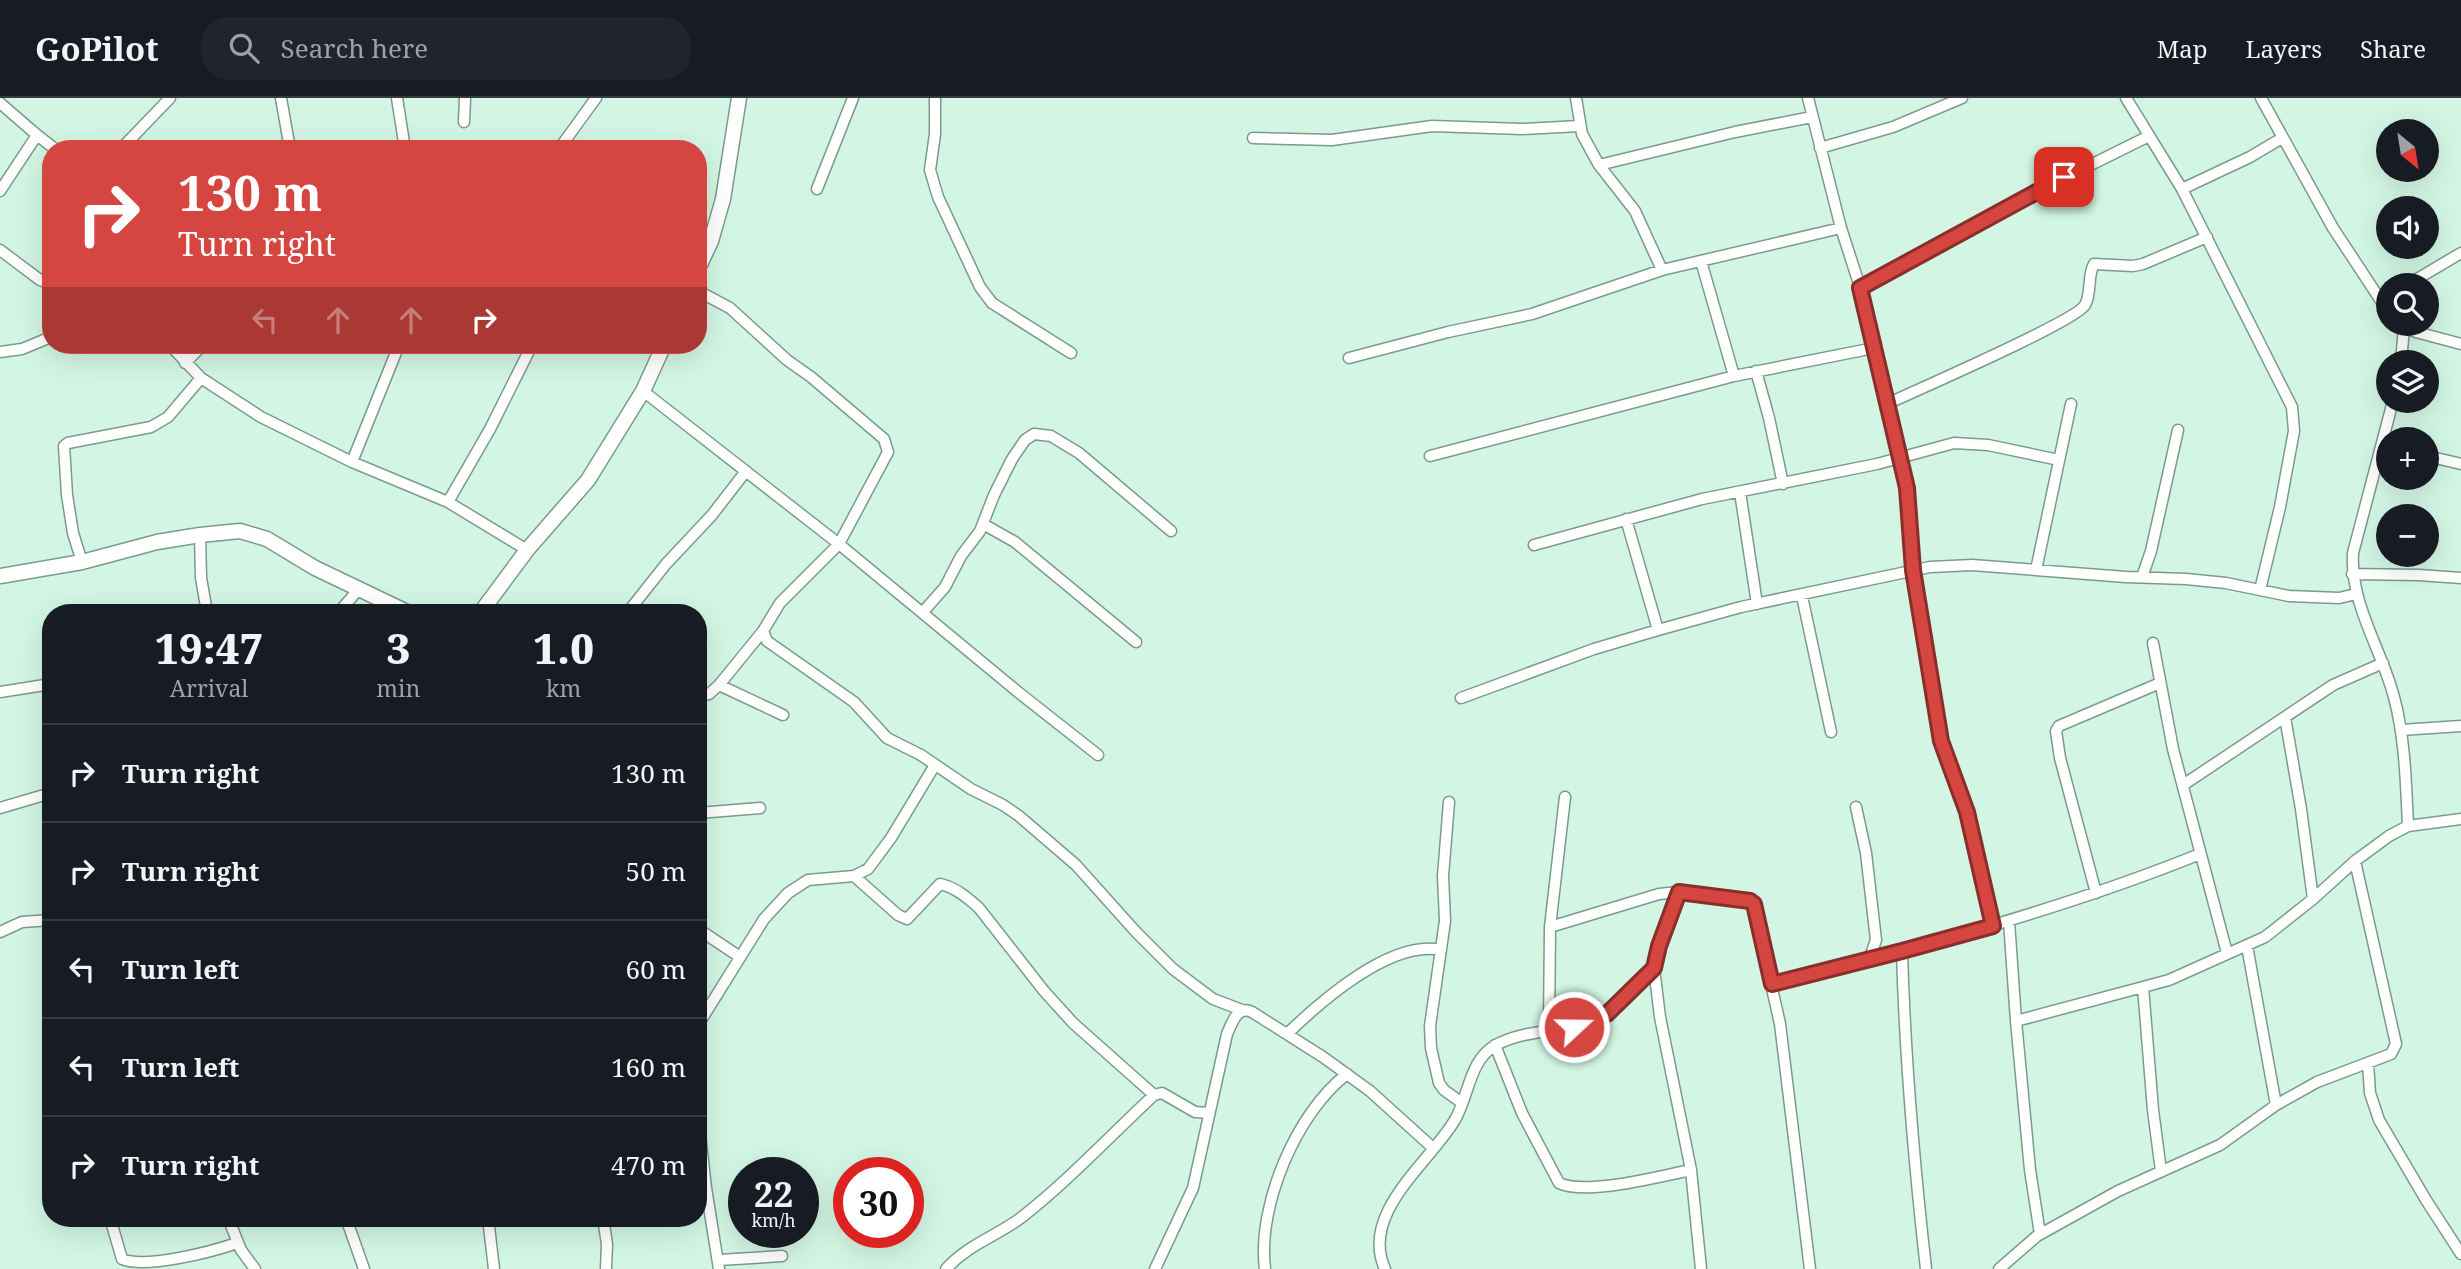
<!DOCTYPE html>
<meta charset="utf-8">
<style>
:root{--surface:#171b24;--page:#20242c;--text:#f1f3f6;--muted:#9ea1a6;--line:#363941}
body{margin:0;font-family:"Noto Serif",serif;background:var(--page);color:var(--text);height:100vh;display:flex;flex-direction:column;font-size:26px;white-space:nowrap}
*{box-sizing:border-box;margin:0}
p{font-size:23px;color:var(--muted)}
.icon{flex:none;width:38px;height:38px;fill:none;stroke:currentColor;stroke-width:2;stroke-linecap:round;stroke-linejoin:round}
.map{position:relative;flex:1;overflow:hidden}
.sheet{position:absolute;left:42px;top:506px;width:665px;height:623px;display:flex;flex-direction:column;background:var(--surface);border-radius:28px;box-shadow:0 7px 28px #0002}
.sheet>*{flex:none}
.banner{position:absolute;left:42px;top:42px;width:665px;height:214px;border-radius:28px;box-shadow:0 7px 28px #0002;background:#d54640;color:#fff;overflow:hidden}
.needle{width:46px;rotate:150deg}
.tools{position:absolute;left:2376px;top:21px;display:grid;gap:14px}
.tools a{display:grid;place-items:center;width:63px;height:63px;border-radius:50%;background:var(--surface);box-shadow:0 7px 28px #0002;font-size:35px}
.speed{position:absolute;left:728px;top:1059px;display:flex;gap:14px;font-size:35px;font-weight:700;text-align:center}
.speed>*{display:grid;place-content:center;width:91px;height:91px;border-radius:50%;background:var(--surface);box-shadow:0 7px 28px #0002;line-height:1}
.speed small{font-size:18px;font-weight:400}
.speed .limit{border:10px solid #d22;background:#fff;color:#111}
.pin{position:absolute;display:grid;place-items:center;width:60px;height:60px;color:#fff;margin:-30px;border-radius:14px;box-shadow:0 4px 10px #0006}
.me{position:absolute;width:77px;margin:-38px;rotate:69deg;stroke-linejoin:round;filter:drop-shadow(0 0 5px #0008)}
.turn{display:flex;align-items:center;gap:24px;height:147px;padding:0 21px;font-size:32px}
.turn .icon{width:91px;height:91px;stroke-width:2.5}
.turn b{display:block;font-size:49px;line-height:60px}
.lanes{display:flex;align-items:center;height:66px;padding:0 21px;background:#0003;justify-content:center;gap:35px;direction:ltr}
.lanes .off{opacity:.35}
.eta{display:flex;justify-content:space-evenly;align-items:center;height:119px;text-align:center}
.eta b{font-size:42px;font-weight:800;line-height:49px}
ul{padding:0;list-style:none}
li{display:flex;align-items:center;gap:21px;height:98px;padding:0 21px;border-top:2px solid var(--line)}
li div{flex:1}
li b{display:block;font-size:26px}
li em{font-style:normal}
header{display:flex;align-items:center;gap:42px;box-sizing:border-box;height:98px;padding:0 35px;background:var(--surface);border-bottom:2px solid var(--line)}
header strong{font-size:33px}
nav{display:flex;gap:38px;margin-inline-start:auto;font-size:24px}
.search{width:490px;height:63px;background:var(--page);display:flex;align-items:center;gap:18px;box-sizing:border-box;padding:0 24px;border-radius:28px;color:var(--muted);font-size:26px}
.map>svg:first-child{display:block}
</style>
<header>
<strong>GoPilot</strong>
<div class="search"><svg class="icon" aria-label="search" viewBox="0 0 24 24"><circle cx="10" cy="10" r="6"/><path d="M15 15l6 6"/></svg>Search here</div>
<nav><a>Map</a><a>Layers</a><a>Share</a></nav>
</header>
<div class="map">
<svg width="2461" height="1171" viewBox="0 0 2461 1171">
<rect width="100%" height="100%" fill="#d3f6e4"/>
<g fill="none" stroke-linecap="round" stroke-linejoin="round">
<defs>
<path id="street" d="M281,0l9,51
M397,0l8,51
M935,0v36l-5,36 8,27 42,90 12,16 79,50
M1576,0l6,36 17,31 36,46 27,59
M1808,0l33,130 19,59 41,169 6,32 6,82 28,171 26,71 26,114
M2126,0l56,91 110,218 2,24 -14,76 -20,83
M2261,0l72,130 56,85
M0,5l37,32 18,14
M464,24l1,-24
M1253,40l79,2 100,-14 90,3 57,-3
M1820,50l73,-21 69,-29
M121,51l49,-51
M559,51l37,-51
M1599,67l136,-33 77,-15
M817,91l36,-91
M2182,91l68,-32 32,-19
M0,93l37,-56
M0,152l40,30 11,4
M1701,163l33,115
M2407,187l54,-32
M1860,189l142,-78 147,-73
M698,193l32,17 57,52 24,17 73,62 4,13 -49,92 -59,59 -17,28 -44,54 -10,9 -11,2
M2399,226l17,8 45,12
M170,247l31,33 60,39 91,45 96,40 79,48
M0,254l22,-3 29,-12
M1349,260l99,-26 84,-18 130,-44 179,-42
M2401,264l3,-35
M185,265l18,-18
M1756,273l13,47 14,66
M643,293l196,153 179,148 80,63
M2393,303l-40,152c-3,51 28,95 41,144 11,41 12,86 14,129
M1889,305c28,-13 187,-82 196,-98 7,-12 2,-29 9,-41l39,2 10,-2 64,-27
M1430,358l304,-80 140,-28
M2427,358l34,8
M352,364l47,-117
M1740,394l17,112
M448,404l42,-73 42,-84
M1626,421l32,111
M983,426l32,18 121,100
M200,437l1,43 6,34
M1534,447l168,-46 175,-35 77,-21 34,2 71,15
M82,464l-9,-29 -6,-38 -3,-49 4,-3 83,-16 17,-10 33,-39
M2036,472l35,-166
M2352,476l67,1 42,3
M2142,479l9,-26 27,-121
M1802,498l29,136
M339,514l20,-23
M628,514l38,-48 46,-49 34,-44
M923,514l22,-25 16,-31 19,-25 14,-36 18,-36 13,-19 9,-6 17,2 28,17 92,78
M763,533l4,10 87,61 33,36 34,17 50,34 32,16 16,11 57,49 60,67 37,37 40,30 29,11
M2153,545l20,106 54,204
M719,587l64,30
M0,594l51,-8
M1461,600l133,-49 64,-19 83,-23 189,-40 42,-2 154,12 60,2 40,4 63,13 50,2 17,-4
M2285,619l16,92 12,90
M2401,632l60,-4
M2183,687l150,-100 50,-22
M1449,704l-6,74 2,45 -15,105 1,22 8,35 5,7 18,13
M1856,709l10,46 10,87 -7,20
M0,710l51,-15
M698,715l62,-5
M854,778l44,39 9,4 33,-35c15,3 28,14 39,24l65,83 29,32 81,72
M1679,794l-20,54 -5,22 6,49 31,153 10,99
M2096,795l-36,-135 -4,-27 3,-5 101,-43
M2009,823l7,100
M1550,829l109,-33 20,-2 68,7 6,5 27,120 30,245
M698,831l42,28
M0,834l22,-10 29,-2
M2247,848l29,159
M1902,854c3,106 12,211 24,317
M1772,886c145,-36 289,-74 428,-130
M698,927l66,-106 24,-26 20,-13 46,-4 14,-7 23,-31 44,-73
M1549,933l1,-104 15,-130
M1287,936c33,-32 104,-95 154,-84
M1495,947l27,68 37,70c28,13 101,-7 132,-13
M2368,965l2,30 9,27 47,80 35,54
M698,1018l8,72 13,81
M2161,1073l-8,-61 -10,-123 26,-7 96,-43 48,-38 42,-38 34,-25 19,-10 53,-7
M110,1120l12,41c23,10 89,-7 115,-16
M228,1120l13,32 14,19
M346,1120l18,51
M488,1120l6,51
M603,1120l4,26 -1,25
M2040,1136l-10,-64 -14,-149 127,-34
M719,1162l63,-4
M946,1171c21,-24 51,-33 76,-52 47,-37 88,-81 132,-122l8,-2 33,19 13,1
M1155,1171l38,-81 34,-154c5,-11 10,-29 25,-22l71,45 47,34 63,57
M1265,1171c-8,-63 31,-156 82,-195
M1385,1171c-26,-57 47,-108 71,-151 13,-24 14,-59 40,-73 33,-18 75,-11 108,-29 19,-10 35,-32 50,-48
M1999,1171l38,-33 81,-45 102,-46 56,-40 41,-23 74,-28 5,-10 -41,-183"/>
<path id="secondary" d="M698,171l13,-28 12,-42 16,-101
M0,478l82,-14 75,-20 43,-7 40,-4 27,8 48,29 92,44
M481,514l46,-62 61,-70 55,-89 21,-46"/>
</defs>
<use href="#street" stroke="#7b9b8b" stroke-width="13"/>
<use href="#secondary" stroke="#7b9b8b" stroke-width="17"/>
<use href="#street" stroke="#fff" stroke-width="10"/>
<use href="#secondary" stroke="#fff" stroke-width="14"/>
</g>
<g fill="none" stroke-linecap="round" stroke-linejoin="round">
<defs>
<path id="route" d="M1574,929l33,-13 47,-46 5,-22 20,-54 71,9 4,3 18,80 130,-33 91,-25 -26,-114 -26,-71 -28,-171 -6,-82 -47,-200 204,-111"/>
</defs>
<use href="#route" stroke="#8a2e2a" stroke-width="18"/>
<use href="#route" stroke="#d54640" stroke-width="12"/>
</g>
</svg>
<div class="tools">
<a><svg class="needle" viewBox="-14 -14 28 28"><path d="M0-13l5 13h-10z" fill="#e53935"/><path d="M0 13l5-13h-10z" fill="#9ea1a6"/></svg></a>
<a><svg class="icon" aria-label="sound" viewBox="0 0 24 24"><path d="M4 9h4l5-4v14l-5-4H4zM17 9q2 3 0 6"/></svg></a>
<a><svg class="icon" aria-label="search" viewBox="0 0 24 24"><circle cx="10" cy="10" r="6"/><path d="M15 15l6 6"/></svg></a>
<a><svg class="icon" aria-label="layers" viewBox="0 0 24 24"><path d="M12 4l9 5-9 5-9-5zM3 14l9 5 9-5"/></svg></a>
<a>+</a>
<a>−</a>
</div>
<div class="speed"><div>22<small>km/h</small></div><div class="limit">30</div></div>
<div class="pin" style="left:2064px;top:79px;background:#d93025"><svg class="icon" aria-label="arrive" viewBox="0 0 24 24"><path d="M6 21V4h12l-3 4 3 4H6"/></svg></div>
<svg class="me" style="left:1574px;top:929px" viewBox="-20 -20 40 40"><circle r="17" fill="#d54640" stroke="#fff" stroke-width="3"/><path d="M0-11L8 9 0 5-8 9z" fill="#fff"/></svg>
<div class="banner">
<div class="turn"><svg class="icon" aria-label="right" viewBox="0 0 24 24"><path d="M7 20v-9h11M14 6l5 5-5 5"/></svg><div><b>130 m</b>Turn right</div></div>
<div class="lanes"><svg class="icon off" aria-label="left" viewBox="0 0 24 24"><path d="M17 20v-9H6M10 6l-5 5 5 5"/></svg><svg class="icon off" aria-label="ahead" viewBox="0 0 24 24"><path d="M12 20V5M6 11l6-6 6 6"/></svg><svg class="icon off" aria-label="ahead" viewBox="0 0 24 24"><path d="M12 20V5M6 11l6-6 6 6"/></svg><svg class="icon" aria-label="right" viewBox="0 0 24 24"><path d="M7 20v-9h11M14 6l5 5-5 5"/></svg></div>
</div>
<section class="sheet">
<div class="eta">
<div><b>19:47</b><p>Arrival</p></div>
<div><b>3</b><p>min</p></div>
<div><b>1.0</b><p>km</p></div>
</div>
<ul>
<li><svg class="icon" aria-label="right" viewBox="0 0 24 24"><path d="M7 20v-9h11M14 6l5 5-5 5"/></svg><div><b>Turn right</b></div><em>130 m</em></li>
<li><svg class="icon" aria-label="right" viewBox="0 0 24 24"><path d="M7 20v-9h11M14 6l5 5-5 5"/></svg><div><b>Turn right</b></div><em>50 m</em></li>
<li><svg class="icon" aria-label="left" viewBox="0 0 24 24"><path d="M17 20v-9H6M10 6l-5 5 5 5"/></svg><div><b>Turn left</b></div><em>60 m</em></li>
<li><svg class="icon" aria-label="left" viewBox="0 0 24 24"><path d="M17 20v-9H6M10 6l-5 5 5 5"/></svg><div><b>Turn left</b></div><em>160 m</em></li>
<li><svg class="icon" aria-label="right" viewBox="0 0 24 24"><path d="M7 20v-9h11M14 6l5 5-5 5"/></svg><div><b>Turn right</b></div><em>470 m</em></li>
</ul>
</section>
</div>
